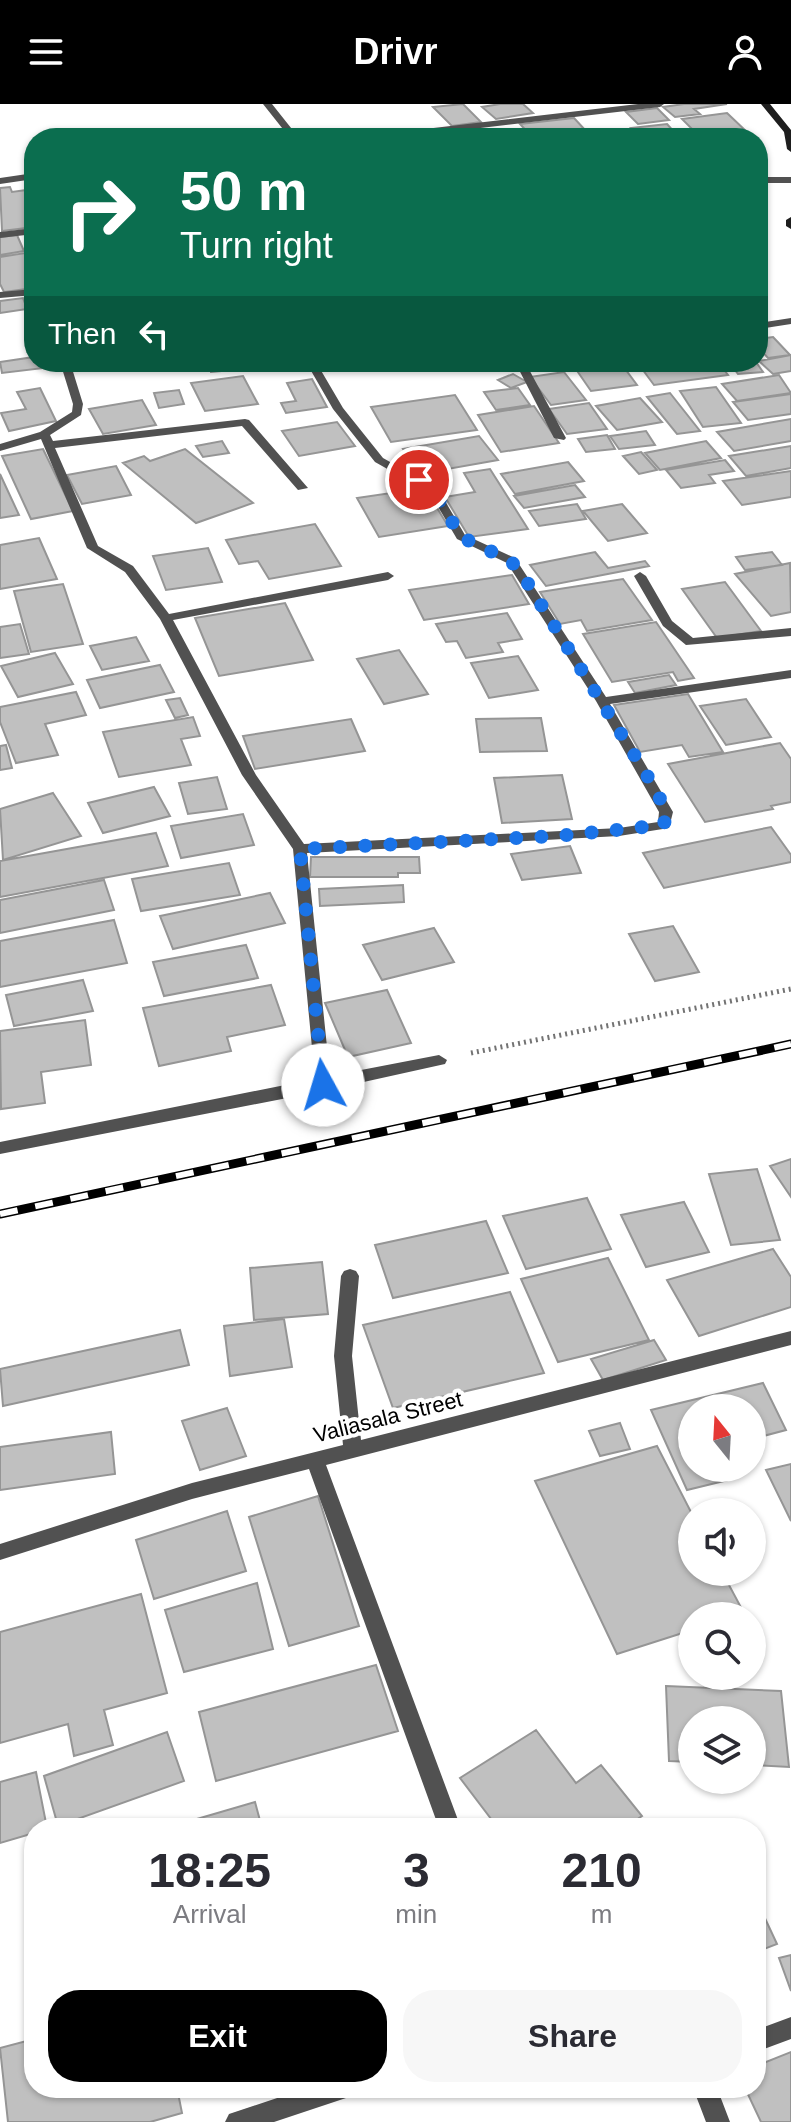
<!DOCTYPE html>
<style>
:root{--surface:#fff;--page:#f7f7f7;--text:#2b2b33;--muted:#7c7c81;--accent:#000}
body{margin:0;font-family:Arial,sans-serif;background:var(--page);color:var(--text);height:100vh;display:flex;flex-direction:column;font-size:30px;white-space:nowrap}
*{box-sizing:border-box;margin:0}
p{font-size:26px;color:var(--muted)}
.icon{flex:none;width:44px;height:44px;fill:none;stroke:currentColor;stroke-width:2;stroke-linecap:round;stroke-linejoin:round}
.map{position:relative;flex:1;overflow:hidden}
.panel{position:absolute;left:24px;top:1714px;width:742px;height:280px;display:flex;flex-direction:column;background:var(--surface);border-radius:32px;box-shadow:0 2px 6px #0004}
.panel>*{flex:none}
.guide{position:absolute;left:24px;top:24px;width:744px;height:244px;border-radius:32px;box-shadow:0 2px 6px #0004;background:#0b6e4f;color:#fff;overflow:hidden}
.needle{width:52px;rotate:342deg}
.buttons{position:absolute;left:678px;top:1290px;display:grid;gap:16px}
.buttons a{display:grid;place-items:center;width:88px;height:88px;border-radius:50%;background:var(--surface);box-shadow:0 2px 6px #0004;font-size:40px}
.pin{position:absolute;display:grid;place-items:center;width:68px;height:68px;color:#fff;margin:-34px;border:4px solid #fff;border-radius:50%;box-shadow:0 2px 8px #0007}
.me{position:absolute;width:88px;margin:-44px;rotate:354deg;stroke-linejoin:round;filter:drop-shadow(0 0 6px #0008)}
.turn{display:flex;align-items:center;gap:28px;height:168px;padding:0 24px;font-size:36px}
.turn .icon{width:104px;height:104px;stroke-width:2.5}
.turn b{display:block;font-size:56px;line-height:68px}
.then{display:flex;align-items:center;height:76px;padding:0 24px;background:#0003;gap:16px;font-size:30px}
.eta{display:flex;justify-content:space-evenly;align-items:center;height:136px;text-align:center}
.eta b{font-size:48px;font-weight:800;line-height:56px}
.primary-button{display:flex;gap:16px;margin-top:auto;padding:16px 24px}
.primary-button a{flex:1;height:92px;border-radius:32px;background:var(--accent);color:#fff;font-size:32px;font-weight:800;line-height:92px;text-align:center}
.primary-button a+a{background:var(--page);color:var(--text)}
header{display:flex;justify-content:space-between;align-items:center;height:104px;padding:0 24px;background:var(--accent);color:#fff;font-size:36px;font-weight:800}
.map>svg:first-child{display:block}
</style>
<header><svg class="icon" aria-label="menu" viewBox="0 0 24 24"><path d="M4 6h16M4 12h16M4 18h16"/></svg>Drivr<svg class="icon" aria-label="person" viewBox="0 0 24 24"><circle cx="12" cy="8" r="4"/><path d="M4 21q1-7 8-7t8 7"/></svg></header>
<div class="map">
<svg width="791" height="2018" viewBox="0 0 791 2018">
<rect width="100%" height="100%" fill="#fff"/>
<path fill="#c0c0c0" stroke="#959595" stroke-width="2" d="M463,0l18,18 -29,4 -19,-19z
M500,0h23l10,9 -37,6 -14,-12z
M684,0h43l-33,5 6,5 -25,3 -12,-10z
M657,4l12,12 -31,4 -12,-12z
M727,9l20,19 -46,6 -19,-19z
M574,14l12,13 -54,6 -12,-13z
M667,20l8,9 17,-2 6,7h-58l-9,-10z
M520,25l8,9h-86z
M620,26l10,8 -38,-3z
M10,83l2,5 22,-3v38l-32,4 -2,-43z
M17,131l7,16 -24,4v-18z
M25,149l9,16v19l-30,4 -4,-8v-27z
M23,194l4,11 -27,4v-12z
M773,233l17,18 -22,3 -10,-11v-8z
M791,251v16l-18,3 -14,-13z
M34,253v5h8l2,6 -42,5 -2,-11z
M105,258h54l-50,8z
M209,258h78l1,3 -77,7z
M571,258h49l17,23 -46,6z
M637,258h81l10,13 -74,10z
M729,258h27l7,10 -25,2z
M564,268l22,28 -35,5 -21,-28z
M513,270l14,8 -16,6 -13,-8z
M779,271l12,18 -54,8 -15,-17z
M243,272l15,28 -53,7 -14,-28z
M312,275l15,28 -41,6 -5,-10 15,-2 -9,-18z
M716,283l25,36 -38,4 -23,-36z
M40,284l16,33 -47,10 -8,-18 25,-4 -9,-17z
M518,284l12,17 -34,5 -12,-18z
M179,286l5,14 -25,4 -5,-15z
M670,289l30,38 -23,3 -30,-37z
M791,290v20l-43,6 -15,-18z
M455,291l22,35 -86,12 -20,-35z
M640,294l22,24 -45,8 -21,-24z
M142,296l14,25 -53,9 -14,-25z
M589,299l18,26 -40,5 -18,-25z
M534,302l25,37 -58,9 -23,-37z
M791,315v22l-57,10 -17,-19z
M337,318l18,24 -56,10 -17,-25z
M646,327l9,14 -36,4 -9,-13z
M607,331l8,14 -29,3 -8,-13z
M479,332l19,24 -56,10 -6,-10 -23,4 -10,-15z
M222,337l7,12 -26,4 -7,-11z
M706,337l15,17 -61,12 -15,-17z
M791,342v22l-45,8 -17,-20z
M43,345l30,62 -42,8 -29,-63z
M185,345l68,54 -57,20 -73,-60 21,-7 6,5z
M641,348l16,18 -18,4 -16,-18z
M725,356l9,11 -25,4 6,8 -34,5 -15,-18z
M568,358l16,19 -69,13 -14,-20z
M116,362l15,29 -49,9 -15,-29z
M490,365l38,60 -59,8 -24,-40 30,-5 -11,-19z
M791,367v26l-49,8 -19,-24z
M0,370l19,41 -19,3z
M575,381l10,12 -61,11 -10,-12z
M425,384l23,38 -69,11 -22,-39z
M577,400l9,15 -47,7 -10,-15z
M622,400l25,29 -39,8 -25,-30z
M315,420l26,42 -72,13 -11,-18 -19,3 -13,-24z
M39,434l18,41 -57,10v-44z
M208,444l14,34 -56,8 -13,-34z
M595,448l13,16 37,-7 4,5 -103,20 -16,-21z
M772,448l10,13 -37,5 -9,-13z
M790,459l1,49 -20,4 -36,-42z
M512,471l17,29 -105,16 -15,-30z
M623,475l29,41 -65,11 -6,-11 -21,4 -20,-32z
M725,478l36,49 -44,7 -35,-49z
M63,480l20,60 -52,8 -17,-61z
M285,499l28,57 -94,16 -24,-58z
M507,509l15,26 -24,4 5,9 -37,6 -9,-17 -11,1 -10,-18z
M656,518l38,56 -16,3 -5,-9 -61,10 -29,-48z
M20,520l9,30 -29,4v-31z
M136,533l13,24 -47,9 -12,-24z
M399,546l29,44 -44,10 -27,-45z
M55,549l18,31 -55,13 -17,-31z
M518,552l20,34 -49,8 -18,-35z
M160,561l14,27 -74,16 -13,-28z
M669,571l7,10 -41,8 -7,-11z
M76,588l10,23 -41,9 13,31 -42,8 -16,-41v-15z
M688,590l35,58 -34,5 -7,-12 -42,7 -26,-47z
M180,594l8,17 -13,3 -9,-18z
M746,595l25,38 -45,8 -26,-39z
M193,613l7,19 -19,3 10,26 -72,12 -16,-45z
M541,614l6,33 -67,1 -4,-33z
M351,615l14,32 -110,18 -12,-33z
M780,639l11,16v43l-20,4 2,3 -68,13 -37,-58z
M6,641l6,23 -12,2v-24z
M562,671l10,44 -70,4 -8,-45z
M217,673l10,32 -39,5 -9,-31z
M154,683l16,29 -67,17 -15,-30z
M53,689l28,43 -78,24 -3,-51z
M243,710l11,31 -73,13 -10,-32z
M771,723l20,28v7l-127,26 -21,-35z
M156,729l12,33 -168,31v-36z
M570,742l11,27 -59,7 -11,-26z
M311,753h108l1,16h-22v4h-88z
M229,759l11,32 -99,16 -9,-32z
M104,776l10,30 -114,23v-33z
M403,781l1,17 -84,4 -1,-17z
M270,789l15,30 -112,26 -13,-33z
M114,816l13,43 -127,24v-46z
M673,822l26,46 -44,9 -26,-47z
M434,824l20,34 -72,18 -19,-35z
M246,841l12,33 -94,18 -11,-34z
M83,876l10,31 -79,15 -8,-31z
M271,881l14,40 -58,12 4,14 -72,15 -16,-58z
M387,886l24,53 -63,14 -23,-54z
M85,916l6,45 -50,7 4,31 -44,6 -1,-78z
M791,1055v38l-21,-31z
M757,1065l23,71 -49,5 -22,-71z
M587,1094l24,51 -85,20 -23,-53z
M684,1098l25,50 -63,15 -25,-52z
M486,1117l22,52 -115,25 -18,-53z
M773,1145l18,28v30l-92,29 -32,-56z
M608,1154l41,82 -91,22 -37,-83z
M322,1158l6,52 -74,6 -4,-52z
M510,1188l34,81 -151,35 -30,-83z
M284,1215l8,48 -62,9 -6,-50z
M180,1226l9,35 -186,41 -3,-37z
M654,1236l12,20 -63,20 -12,-21z
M763,1279l23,47 -34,9v-31h-60v60h35l5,11 -45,11 -36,-80z
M227,1304l19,48 -46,14 -18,-49z
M620,1319l10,26 -30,7 -11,-25z
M111,1328l4,42 -115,16v-43z
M657,1342l35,68v58h30l22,41 -52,3v14l-75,24 -82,-173z
M791,1360v57l-25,-51z
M318,1392l41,130 -70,20 -40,-129z
M227,1407l19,60 -92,28 -18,-59z
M257,1479l16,66 -89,23 -19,-62z
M141,1490l26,99 -63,17 9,35 -39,11 -6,-32 -68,19v-111z
M376,1561l22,66 -182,50 -17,-69z
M666,1582l115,5 8,76 -37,-2v-45h-60v42l-23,-1z
M536,1626l40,53 25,-18 41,51 -18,12h-126l-38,-50z
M167,1628l17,49 -126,45 -14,-50z
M36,1668l11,56h-13v5l-34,10v-61z
M255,1698l7,26h-96z
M756,1795l21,45 -21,8z
M791,1851v36l-12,-33z
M34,1935v49h143l5,25 -32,9h-142l-8,-74z
M791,1948v70h-30l-16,-34h11v-22z"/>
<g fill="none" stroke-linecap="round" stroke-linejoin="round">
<path stroke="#737373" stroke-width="5" stroke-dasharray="2 4" stroke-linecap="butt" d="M471,949l320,-64"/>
<path fill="#515151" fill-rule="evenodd" d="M263,0h9l27,34h-9z
M638,0h26l-4,3 -264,31h-26l4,-3z
M34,69v6l-34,5v-6z
M758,73h33v6h-33z
M34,124v6l-34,4v-6z
M34,185v6l-34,3v-6z
M791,214v6l-33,5v-6z
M60,258h10l13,42 -2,11 -31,20 3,6 192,-22 4,1 59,68 -10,2 -56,-64 -187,22 43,98 35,20 36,48 219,-42 6,4 -6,4 -215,40 83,155 48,69 315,-16 39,-6 1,-10 -63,-111 -89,-138 -50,-24 -27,-46 -55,-31 -42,-53 -27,-47h10l27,46 40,50 55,31 27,46 50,23 91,139 185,-27v8l-181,26 63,108 -4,16 -50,8 -312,17 23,223 109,-21 8,5 -2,4 -122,27 -323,63v-12l315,-63 -22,-230 -51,-74 -82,-156 -35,-47 -38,-24 -46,-109 -41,12v-7l40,-12 32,-20 1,-8z
M515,258h10l41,76 -2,2 -10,-2z
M640,468l6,4 26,45 21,17 98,-10v8l-105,9 -23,-19 -29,-50z
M350,1165l6,2 3,5 -7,80 9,84 430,-109v14l-465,120 135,363h-22l-130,-359 -117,30 -192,61v-16l192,-61 151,-38 -9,-89 7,-80 3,-5z
M791,1913v22l-35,13v-22z
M307,1984h49l-4,8 -78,26h-49l4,-8z
M693,1984h24l13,34h-24z"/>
<path fill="#1e1e1e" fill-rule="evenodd" d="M761,0h9l21,26v22l-4,-3 -3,-17z
M791,113v12l-5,-3v-6z"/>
<defs>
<path id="rail" d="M0,1110l791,-170"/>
</defs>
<use href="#rail" stroke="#000" stroke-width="9"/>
<use href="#rail" stroke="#fff" stroke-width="6" stroke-dasharray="18" stroke-linecap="butt"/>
</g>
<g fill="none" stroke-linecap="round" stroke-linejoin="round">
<path stroke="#1a73e8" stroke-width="14" stroke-dasharray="0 25.2" d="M323,981l-23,-236 258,-13 106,-11 2,-13 -10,-22 -129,-208 -16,-21 -50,-24 -27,-46 -15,-11"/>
</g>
<g text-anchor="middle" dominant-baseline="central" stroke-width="8" stroke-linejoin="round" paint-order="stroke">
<g font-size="22" fill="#000" stroke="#fff">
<text transform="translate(388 1313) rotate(-14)">Valiasala Street</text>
</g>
</g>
</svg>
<div class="buttons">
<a><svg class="needle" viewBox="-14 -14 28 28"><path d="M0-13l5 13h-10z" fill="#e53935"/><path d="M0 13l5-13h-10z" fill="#7c7c81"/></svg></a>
<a><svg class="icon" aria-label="sound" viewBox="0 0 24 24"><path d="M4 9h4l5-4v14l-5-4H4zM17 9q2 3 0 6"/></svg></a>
<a><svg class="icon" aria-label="search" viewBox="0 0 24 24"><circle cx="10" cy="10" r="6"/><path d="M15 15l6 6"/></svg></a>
<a><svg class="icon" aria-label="layers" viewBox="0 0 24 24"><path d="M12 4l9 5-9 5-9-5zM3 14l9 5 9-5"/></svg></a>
</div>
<div class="pin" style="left:419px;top:376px;background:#d93025"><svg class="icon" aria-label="arrive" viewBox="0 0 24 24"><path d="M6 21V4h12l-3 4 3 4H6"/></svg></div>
<svg class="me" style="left:323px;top:981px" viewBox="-20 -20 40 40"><circle r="19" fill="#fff"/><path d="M0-13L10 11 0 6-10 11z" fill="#1a73e8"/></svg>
<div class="guide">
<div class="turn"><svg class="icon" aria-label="right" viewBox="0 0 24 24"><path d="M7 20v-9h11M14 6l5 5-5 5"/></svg><div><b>50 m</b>Turn right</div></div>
<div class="then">Then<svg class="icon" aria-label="left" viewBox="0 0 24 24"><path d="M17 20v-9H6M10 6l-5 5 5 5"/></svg></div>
</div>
<section class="panel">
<div class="eta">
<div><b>18:25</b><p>Arrival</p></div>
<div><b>3</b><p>min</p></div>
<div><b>210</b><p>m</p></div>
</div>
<div class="primary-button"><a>Exit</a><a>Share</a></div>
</section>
</div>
